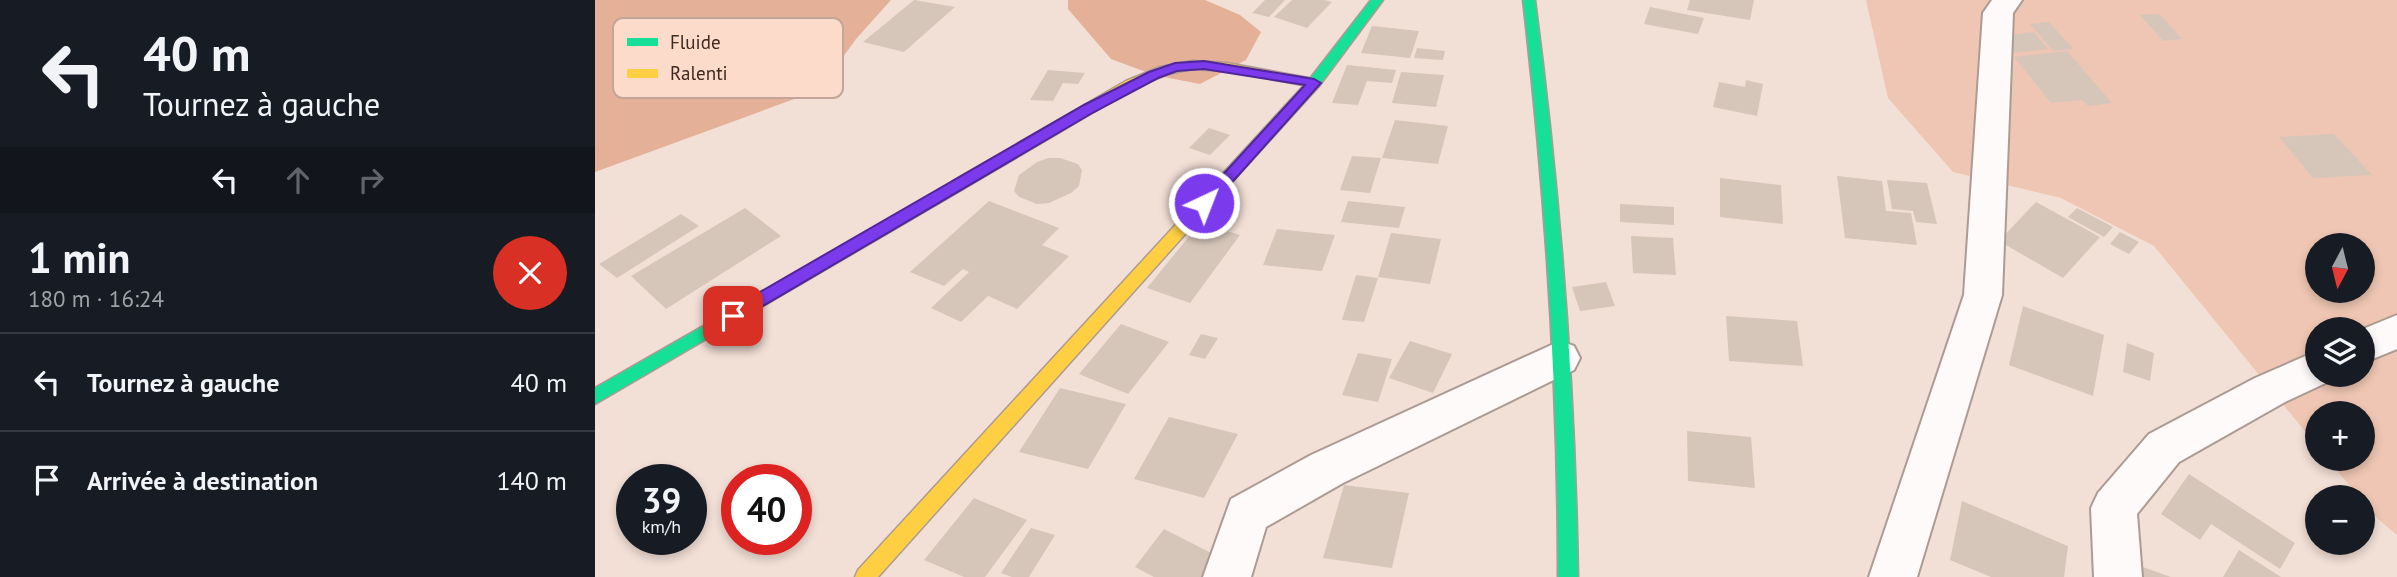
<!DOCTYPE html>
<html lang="fr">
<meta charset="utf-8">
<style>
:root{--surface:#171b24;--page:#20242c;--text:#f1f3f6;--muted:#9ea1a6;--line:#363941}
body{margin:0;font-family:"PT Sans",sans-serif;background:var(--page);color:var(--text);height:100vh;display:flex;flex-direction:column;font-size:26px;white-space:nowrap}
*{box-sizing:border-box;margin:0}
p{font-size:23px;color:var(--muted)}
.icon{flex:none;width:38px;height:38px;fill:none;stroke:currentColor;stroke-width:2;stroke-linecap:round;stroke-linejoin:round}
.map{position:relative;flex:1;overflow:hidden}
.drawer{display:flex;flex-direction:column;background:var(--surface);width:595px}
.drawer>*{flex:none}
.top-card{background:#171b24;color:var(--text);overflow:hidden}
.needle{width:46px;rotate:187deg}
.fabs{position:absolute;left:1710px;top:233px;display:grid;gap:14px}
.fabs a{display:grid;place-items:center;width:70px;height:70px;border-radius:50%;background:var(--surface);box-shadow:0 4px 10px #0003;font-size:35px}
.speed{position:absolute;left:21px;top:464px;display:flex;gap:14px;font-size:35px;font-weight:700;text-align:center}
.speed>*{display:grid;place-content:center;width:91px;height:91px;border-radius:50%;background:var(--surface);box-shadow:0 4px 10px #0003;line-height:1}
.speed small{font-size:18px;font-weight:400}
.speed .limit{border:10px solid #d22;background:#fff;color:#111}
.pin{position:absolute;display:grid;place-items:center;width:60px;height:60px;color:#fff;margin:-30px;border-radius:14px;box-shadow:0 4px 10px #0006}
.me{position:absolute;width:77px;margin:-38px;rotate:43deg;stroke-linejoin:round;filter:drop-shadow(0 0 5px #0008)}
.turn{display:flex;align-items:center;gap:24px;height:147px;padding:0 28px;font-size:32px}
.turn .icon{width:91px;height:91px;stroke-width:2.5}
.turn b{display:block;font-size:49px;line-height:60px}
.lanes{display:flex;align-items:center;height:66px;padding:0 28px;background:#0003;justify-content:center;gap:35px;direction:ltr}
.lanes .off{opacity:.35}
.round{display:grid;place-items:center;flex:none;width:74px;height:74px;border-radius:37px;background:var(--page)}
.headline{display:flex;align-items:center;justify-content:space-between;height:119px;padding:0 28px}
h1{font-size:42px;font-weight:700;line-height:52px}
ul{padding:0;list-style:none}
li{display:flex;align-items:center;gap:21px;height:98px;padding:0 28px;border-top:2px solid var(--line)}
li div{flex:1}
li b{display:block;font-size:26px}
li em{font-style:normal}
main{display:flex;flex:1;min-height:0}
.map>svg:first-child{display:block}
</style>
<main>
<section class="drawer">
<div class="top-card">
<div class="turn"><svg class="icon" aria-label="left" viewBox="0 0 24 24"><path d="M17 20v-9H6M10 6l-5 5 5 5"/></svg><div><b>40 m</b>Tournez à gauche</div></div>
<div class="lanes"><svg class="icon" aria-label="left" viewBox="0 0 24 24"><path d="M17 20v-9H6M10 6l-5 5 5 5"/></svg><svg class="icon off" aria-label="ahead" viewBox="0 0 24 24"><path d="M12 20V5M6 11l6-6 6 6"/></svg><svg class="icon off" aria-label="right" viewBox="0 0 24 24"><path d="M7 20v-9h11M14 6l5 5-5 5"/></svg></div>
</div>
<div class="headline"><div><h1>1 min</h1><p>180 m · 16:24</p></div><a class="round" style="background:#d93025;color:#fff"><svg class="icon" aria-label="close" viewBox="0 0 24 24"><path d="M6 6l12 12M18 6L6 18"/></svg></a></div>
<ul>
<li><svg class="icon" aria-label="left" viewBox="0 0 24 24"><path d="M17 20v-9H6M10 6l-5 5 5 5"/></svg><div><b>Tournez à gauche</b></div><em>40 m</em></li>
<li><svg class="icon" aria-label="arrive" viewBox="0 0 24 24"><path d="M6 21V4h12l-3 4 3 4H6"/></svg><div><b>Arrivée à destination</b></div><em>140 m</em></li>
</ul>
</section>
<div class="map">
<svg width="1802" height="577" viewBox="0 0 1802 577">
<rect width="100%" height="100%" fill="#f2dfd6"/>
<path fill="#efc6b3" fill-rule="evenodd" d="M1271,0h531v535l-19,-16 -15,-18v-4h-4l-32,-38 36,-1v-45h-46v33l-163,-200 -93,-48 -108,-26 -65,-74zM1722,245h46v45h-46zM1722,329h46v45h-46z"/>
<path fill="#e4b198" d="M0,0h296l-35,39 -37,51 -224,82z
M473,0h137l35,15 21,17 -15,28 -46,24 -46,-9 -43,-16 -43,-50z"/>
<path fill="#d6c6ba" d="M319,0l41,7 -51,45 -41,-10z
M670,0h20l-16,17 -17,-4z
M697,0h32l8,2 -25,26 -33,-11z
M1095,0h64l-4,20 -63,-10z
M1055,7l54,11 -6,16 -54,-10z
M1564,14l23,25 -19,2 -23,-26z
M1454,22l24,27 -20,2 -23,-27z
M777,26l47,5 -9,27 -49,-5z
M1439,32l14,17 -35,4 -13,-17z
M822,48l28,3 -2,9 -29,-2z
M1472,51l45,52 -24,3 -6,-6 -31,3 -37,-46z
M752,65l49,5 -4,13 -25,-2 -9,24 -26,-2z
M453,70l37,3 -7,11 -15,-1 -10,18 -23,-1z
M806,72l43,3 -8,32 -44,-4z
M1151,80l17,4 -6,32 -44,-9 6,-25 26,5z
M800,120l53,6 -10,38 -56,-6z
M614,128l21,7 -20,20 -21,-7z
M1739,134l38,41 -59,3 -34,-41z
M757,156l29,2 -11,35 -30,-3z
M453,158h12l18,6 4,6 -3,16 -8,7 -22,10 -12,1 -18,-7 -5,-6 5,-16 18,-13z
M1242,176l45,5 4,30 25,2 6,32 -72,-7z
M1125,178l61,7 2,39 -63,-7z
M1292,180l40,3 10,41 -21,-2 -3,-11 -21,-2z
M394,201l70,27 -17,17 27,11 -52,53 -29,-13 -27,26 -30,-14 38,-36 -6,-3 -19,17 -34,-14z
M753,201l57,6 -6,21 -58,-6z
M1441,202l64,35 -37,41 -64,-37z
M1025,204l54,3v18l-54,-3z
M150,208l36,28 -115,73 -35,-33z
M1482,208l36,19 -9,10 -36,-20z
M86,214l18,12 -82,52 -18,-14z
M605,223l40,12 -50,68 -43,-15z
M682,229l58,6 -13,36 -59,-6z
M1525,232l19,10 -10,12 -19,-10z
M796,233l50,6 -11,45 -52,-7z
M1036,236l42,2 3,37 -43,-2z
M761,275l22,3 -14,44 -22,-2z
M1011,282l9,24 -35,5 -8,-24z
M1428,306l81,29 -11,61 -84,-31z
M1131,316l71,5 6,45 -74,-5z
M526,324l48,18 -41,52 -49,-20z
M606,334l17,4 -13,21 -16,-4z
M815,341l42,13 -19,39 -44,-15z
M1532,343l27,10 -4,28 -27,-9z
M763,353l34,6 -14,43 -36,-7z
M465,388l66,16 -38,65 -69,-17z
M574,417l69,17 -34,64 -70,-19z
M1092,431l64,6 4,51 -67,-7z
M1594,474l106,69 -15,26 -69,-45 -11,16 -39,-26z
M749,485l65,8 -17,75 -69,-10z
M379,498l53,22 -42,57h-21l-40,-17z
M1367,501l106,45 -4,31h-73l-41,-17z
M436,528l24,7 -26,42h-17l-11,-4z
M569,529l55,28 -14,20h-51l-19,-10z
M1644,550l42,27h-58z
M1545,566l31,11h-31z"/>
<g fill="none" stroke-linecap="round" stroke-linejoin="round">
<defs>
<path id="street" d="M1397,0h30l-9,13 -11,282 -85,282h-48l95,-282 19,-282z
M1802,315v34l-34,14v-34z
M965,341l14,5 6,12 -6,12 -231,113 -77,44 -15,50h-48l28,-78 80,-44z
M1722,351v23h17l-2,6 -47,22 -106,60 -42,52 5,63h-48l-3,-69 7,-15 51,-59 106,-56z"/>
<path id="fast" d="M776,0h12l-64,86 -106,117h-10l-2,-4 2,-4 106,-115z
M928,0h12c25,191 40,385 43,577h-20c0,-192 -13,-386 -35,-577z
M363,180l5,1 2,4 -2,4 -368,215v-16z"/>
<path id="slow" d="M597,61l35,2 87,16 7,4 -7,4 -87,-16 -35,-2 -24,5 -32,13 -173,102 -5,1 -7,-5 2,-4 173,-100 34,-14z
M613,194l5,1 2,4 -2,4 -335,374h-23l3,-7 345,-375z"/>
</defs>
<use href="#street" stroke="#ad9b93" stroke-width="4"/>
<use href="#fast" stroke="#ad9b93" stroke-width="3"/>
<use href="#slow" stroke="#ad9b93" stroke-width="3"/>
<use href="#street" fill="#fdfaf9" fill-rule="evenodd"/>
<use href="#fast" fill="#16e098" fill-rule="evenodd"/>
<use href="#slow" fill="#ffcf43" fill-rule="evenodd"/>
</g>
<path fill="#7c3aed" stroke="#51269a" stroke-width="2" d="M609,61l110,18 7,4 -111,124h-11l-2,-4 108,-118 -101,-16 -27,2 -19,7 -64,34 -355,208h-12l-2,-4 2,-5 357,-206 65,-33 26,-9z"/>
<rect x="18" y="18" width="230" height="80" rx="10" fill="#fddbcb" stroke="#c3a697" stroke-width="2"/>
<rect x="32" y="38" width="31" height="8" fill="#16e098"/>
<rect x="32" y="69" width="31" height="9" fill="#ffcf43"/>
<g font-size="19" fill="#3d291f">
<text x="75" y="49">Fluide</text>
<text x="75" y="80">Ralenti</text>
</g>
</svg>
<div class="fabs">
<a><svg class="needle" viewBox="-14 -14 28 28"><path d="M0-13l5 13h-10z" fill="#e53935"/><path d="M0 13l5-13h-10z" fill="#9ea1a6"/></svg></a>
<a><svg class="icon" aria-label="layers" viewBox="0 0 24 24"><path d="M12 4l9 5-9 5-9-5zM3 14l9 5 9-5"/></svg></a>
<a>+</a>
<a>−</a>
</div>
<div class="speed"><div>39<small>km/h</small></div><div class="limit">40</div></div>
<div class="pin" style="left:138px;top:316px;background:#d93025"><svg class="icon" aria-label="arrive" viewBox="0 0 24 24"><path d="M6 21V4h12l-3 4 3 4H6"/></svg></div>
<svg class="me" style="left:609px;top:203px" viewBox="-20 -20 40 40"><circle r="17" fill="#7c3aed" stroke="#fff" stroke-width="3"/><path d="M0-11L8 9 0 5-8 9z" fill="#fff"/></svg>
</div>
</main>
